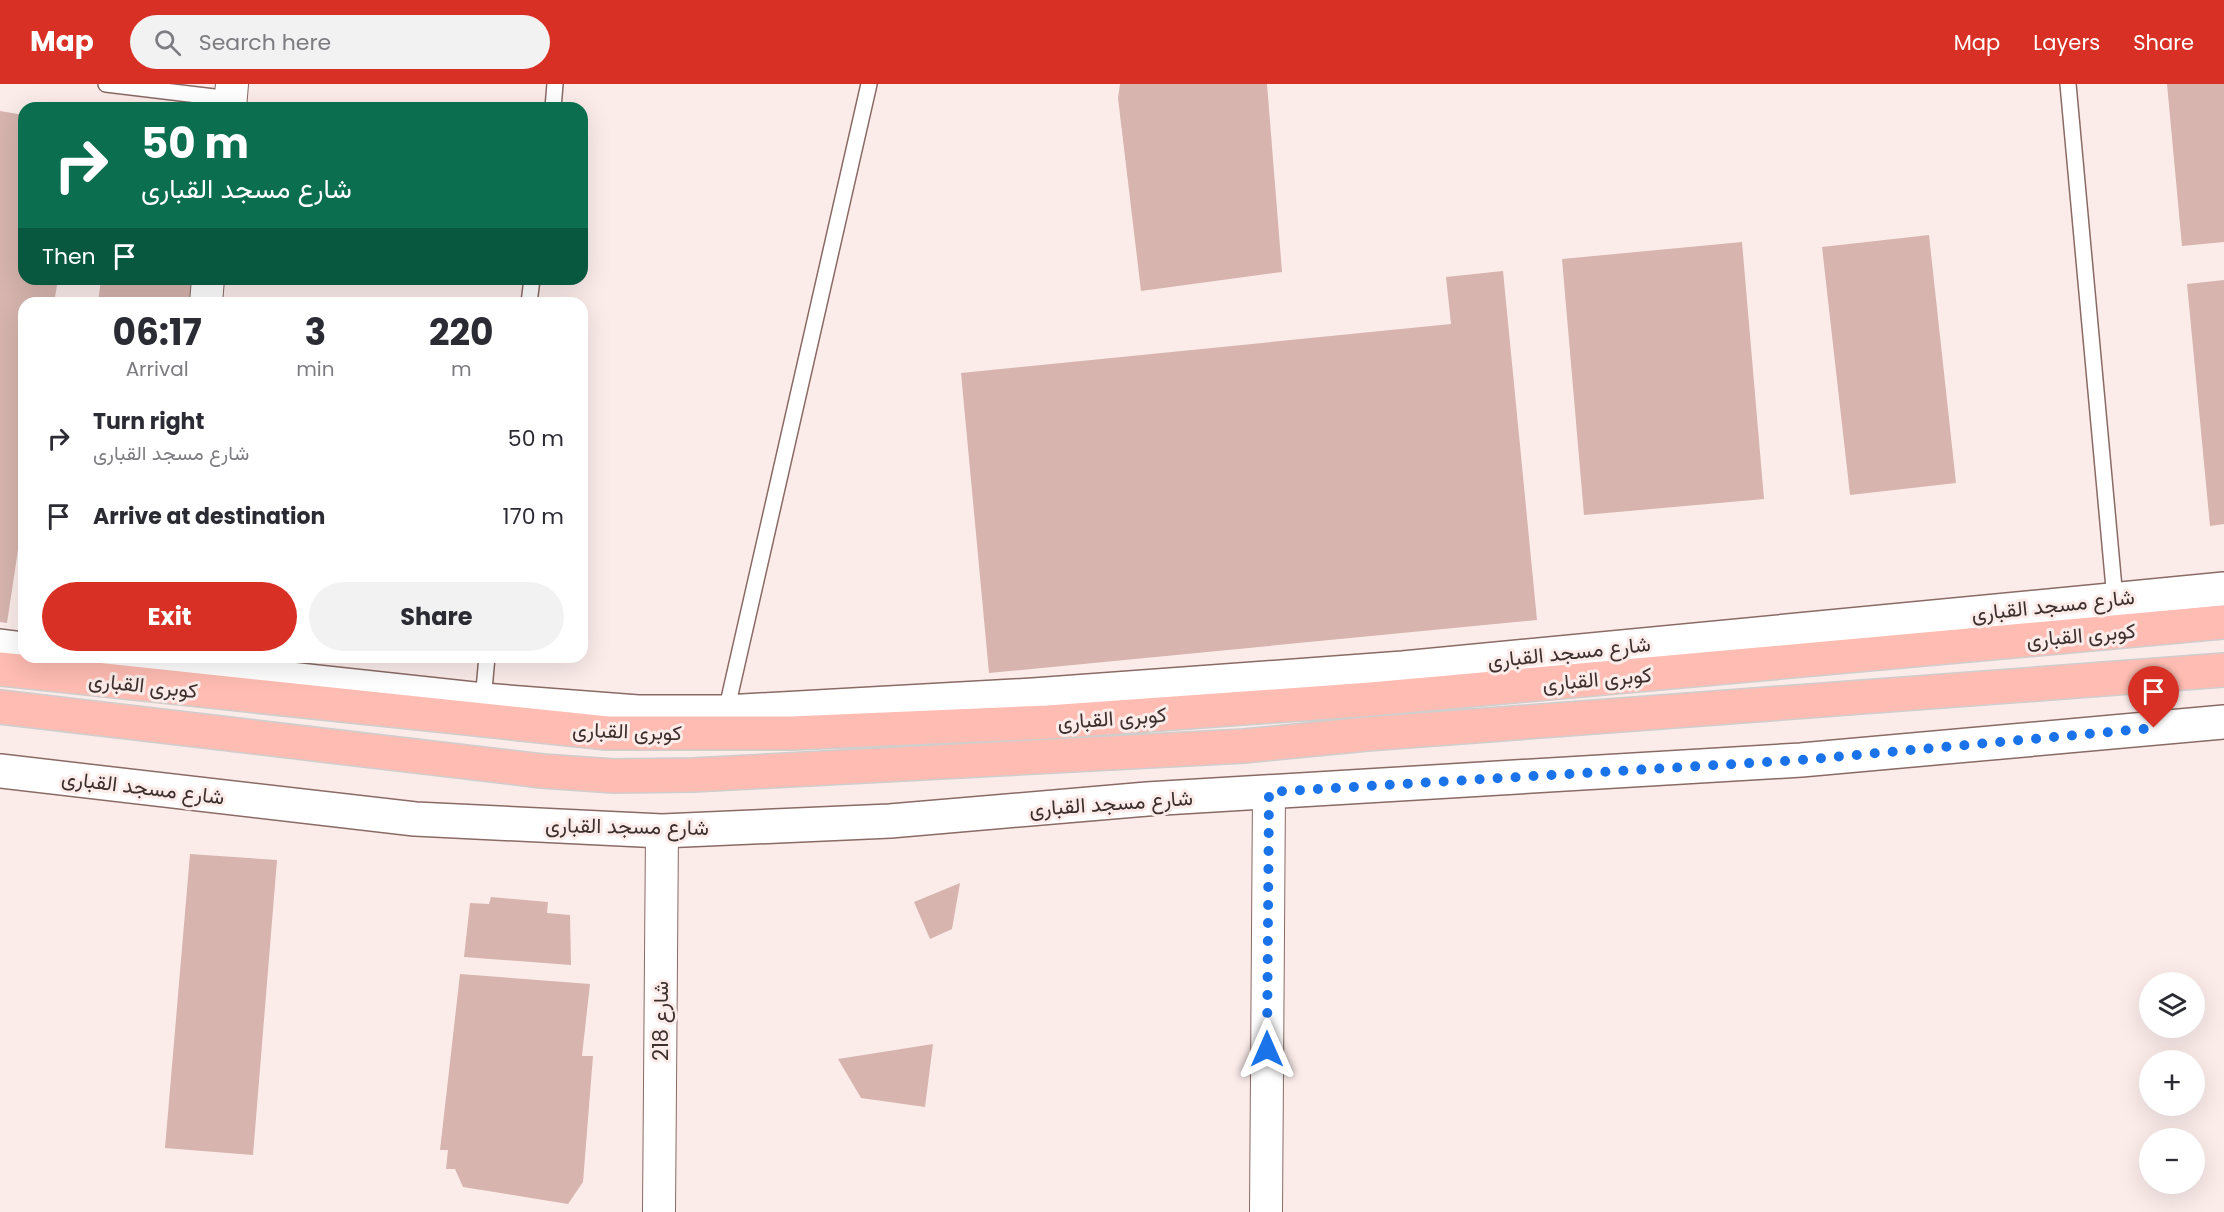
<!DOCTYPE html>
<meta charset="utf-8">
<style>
:root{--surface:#fff;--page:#f2f2f3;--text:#2b2b33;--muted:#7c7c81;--accent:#d93025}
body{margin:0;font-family:Poppins,Vazirmatn,sans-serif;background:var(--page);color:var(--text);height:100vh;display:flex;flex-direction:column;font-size:22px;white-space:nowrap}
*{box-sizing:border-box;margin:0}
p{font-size:20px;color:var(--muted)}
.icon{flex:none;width:33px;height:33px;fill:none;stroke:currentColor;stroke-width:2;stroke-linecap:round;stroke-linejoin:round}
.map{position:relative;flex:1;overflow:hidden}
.side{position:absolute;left:18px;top:213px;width:570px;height:366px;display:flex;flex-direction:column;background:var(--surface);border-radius:18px;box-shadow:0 6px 24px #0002}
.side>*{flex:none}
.banner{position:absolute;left:18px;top:18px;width:570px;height:183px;border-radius:18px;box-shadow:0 6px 24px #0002;background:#0b6e4f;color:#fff;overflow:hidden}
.fabs{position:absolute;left:2139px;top:888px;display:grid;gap:12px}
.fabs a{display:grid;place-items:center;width:66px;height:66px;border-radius:50%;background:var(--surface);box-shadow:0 6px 24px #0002;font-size:30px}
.pin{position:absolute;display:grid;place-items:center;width:51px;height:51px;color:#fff;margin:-62px -26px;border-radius:50% 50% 50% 0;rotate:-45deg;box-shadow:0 0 6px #0007}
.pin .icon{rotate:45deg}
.me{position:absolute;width:66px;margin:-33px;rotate:0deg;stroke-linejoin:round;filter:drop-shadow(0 0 4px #0008)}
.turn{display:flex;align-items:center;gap:21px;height:126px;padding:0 24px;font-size:27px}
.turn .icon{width:78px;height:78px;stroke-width:2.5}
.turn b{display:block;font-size:42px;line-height:51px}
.then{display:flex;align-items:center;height:57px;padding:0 24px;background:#0003;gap:12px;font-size:22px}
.eta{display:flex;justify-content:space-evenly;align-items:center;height:102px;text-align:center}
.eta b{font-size:36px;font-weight:700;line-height:42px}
.action{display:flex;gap:12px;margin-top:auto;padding:12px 24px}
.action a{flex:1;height:69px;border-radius:36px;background:var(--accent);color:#fff;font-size:24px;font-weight:700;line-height:69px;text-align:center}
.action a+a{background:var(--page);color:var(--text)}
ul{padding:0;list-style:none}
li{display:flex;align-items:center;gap:18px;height:78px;padding:0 24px}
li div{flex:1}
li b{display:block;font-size:22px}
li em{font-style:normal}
header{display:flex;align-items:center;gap:36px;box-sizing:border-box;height:84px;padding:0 30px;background:var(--accent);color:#fff}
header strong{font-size:28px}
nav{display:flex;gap:33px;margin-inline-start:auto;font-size:21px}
.search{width:420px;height:54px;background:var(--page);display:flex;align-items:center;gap:15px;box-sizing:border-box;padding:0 21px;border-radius:33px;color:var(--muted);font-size:22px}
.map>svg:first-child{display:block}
</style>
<header>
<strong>Map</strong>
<div class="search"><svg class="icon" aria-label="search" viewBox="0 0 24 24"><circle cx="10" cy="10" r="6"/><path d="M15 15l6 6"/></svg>Search here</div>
<nav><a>Map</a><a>Layers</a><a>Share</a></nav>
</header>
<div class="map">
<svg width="2224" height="1128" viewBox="0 0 2224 1128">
<rect width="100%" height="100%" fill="#fbecea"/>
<path fill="#d7b4ae" d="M1120,0h147l15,188 -141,19 -23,-193z
M2167,0h57v158l-42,4z
M0,27l24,4v164h34l-4,24h-30v207l-17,113 -7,-1z
M1929,151l27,248 -106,12 -28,-248z
M1742,158l22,257 -180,16 -22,-256z
M1503,187l34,349 -548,53 -28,-300 490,-49 -5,-47z
M101,195h95l-4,24h-94z
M2224,196v244l-14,2 -23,-242z
M190,770l87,6 -24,295 -88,-7z
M960,799l-8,46 -22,10 -16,-37z
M491,813l57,5 -1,11 23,2 1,50 -107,-8 6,-54 19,1z
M460,890l130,10 -8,72h11l-10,126 -15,22 -105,-17 -8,-18h-9l2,-19h-8z
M933,960l-8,63 -64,-9 -23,-39z"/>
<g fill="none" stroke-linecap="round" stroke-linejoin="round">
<defs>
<path id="service" d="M106,0l125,15
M2068,0l47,515
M553,24l2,-24
M529,219l3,-24
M483,616l4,-43
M726,628l143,-628"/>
<path id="minor" d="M230,24l2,-24
M206,219l2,-24
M659,1128l3,-381
M1266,1128l3,-420"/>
<path id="tertiary" d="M0,562l24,3
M88,573l395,43 155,12h88l307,-17 370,-27 821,-79
M0,687l415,48 247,12 228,-10 257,-22 654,-39 423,-38"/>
<path id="primary" d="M0,585l607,64h185l256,-11 323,-23 853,-77
M0,623l542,64 72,5 79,-1 551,-29 123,-12 857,-64"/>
</defs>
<use href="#service" stroke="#896a65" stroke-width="18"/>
<use href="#minor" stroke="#896a65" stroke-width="34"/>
<use href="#tertiary" stroke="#896a65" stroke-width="36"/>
<use href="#primary" stroke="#d0cdcd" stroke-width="36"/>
<use href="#service" stroke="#fff" stroke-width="15"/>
<use href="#minor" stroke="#fff" stroke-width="32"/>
<use href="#tertiary" stroke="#fff" stroke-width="33"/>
<use href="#primary" stroke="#febcb2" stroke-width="33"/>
</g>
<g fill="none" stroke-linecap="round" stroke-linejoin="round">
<path stroke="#1a73e8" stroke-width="10" stroke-dasharray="0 18" d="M1267,965l2,-257 532,-32 353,-32"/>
</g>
<g text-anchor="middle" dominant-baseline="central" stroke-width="6" stroke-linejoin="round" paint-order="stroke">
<g font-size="21" fill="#3d2f2d" stroke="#fbecea">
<text transform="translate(2053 521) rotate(-6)">شارع مسجد القبارى</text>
<text transform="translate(2081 551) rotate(-5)">كوبرى القبارى</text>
<text transform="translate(1569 568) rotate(-6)">شارع مسجد القبارى</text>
<text transform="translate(1597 595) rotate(-5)">كوبرى القبارى</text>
<text transform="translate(143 601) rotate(6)">كوبرى القبارى</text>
<text transform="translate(1112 634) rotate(-4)">كوبرى القبارى</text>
<text transform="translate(627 647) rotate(2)">كوبرى القبارى</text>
<text transform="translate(143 703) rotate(7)">شارع مسجد القبارى</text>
<text transform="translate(1111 719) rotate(-4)">شارع مسجد القبارى</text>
<text transform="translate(627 742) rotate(1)">شارع مسجد القبارى</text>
<text transform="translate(660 937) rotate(-90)">شارع 218</text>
</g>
</g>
</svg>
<div class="fabs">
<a><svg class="icon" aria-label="layers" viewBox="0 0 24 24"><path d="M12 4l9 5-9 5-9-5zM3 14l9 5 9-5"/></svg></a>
<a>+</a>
<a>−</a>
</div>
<div class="pin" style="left:2154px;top:644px;background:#d93025"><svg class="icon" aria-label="arrive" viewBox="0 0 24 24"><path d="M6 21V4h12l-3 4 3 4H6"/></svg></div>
<svg class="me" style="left:1267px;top:965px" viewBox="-20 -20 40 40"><path d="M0-17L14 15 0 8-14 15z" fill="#1a73e8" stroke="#fff" stroke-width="4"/></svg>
<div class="banner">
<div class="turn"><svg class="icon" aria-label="right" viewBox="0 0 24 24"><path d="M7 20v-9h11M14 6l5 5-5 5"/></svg><div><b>50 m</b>شارع مسجد القبارى</div></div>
<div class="then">Then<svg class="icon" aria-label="arrive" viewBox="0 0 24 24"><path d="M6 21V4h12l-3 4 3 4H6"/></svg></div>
</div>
<section class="side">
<div class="eta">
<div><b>06:17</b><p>Arrival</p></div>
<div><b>3</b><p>min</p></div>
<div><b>220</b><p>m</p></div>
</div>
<ul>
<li><svg class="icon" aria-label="right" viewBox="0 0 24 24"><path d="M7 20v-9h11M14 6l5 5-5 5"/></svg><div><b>Turn right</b><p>شارع مسجد القبارى</p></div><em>50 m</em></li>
<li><svg class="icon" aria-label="arrive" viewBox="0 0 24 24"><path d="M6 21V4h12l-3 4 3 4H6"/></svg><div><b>Arrive at destination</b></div><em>170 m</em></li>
</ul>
<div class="action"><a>Exit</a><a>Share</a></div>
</section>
</div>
